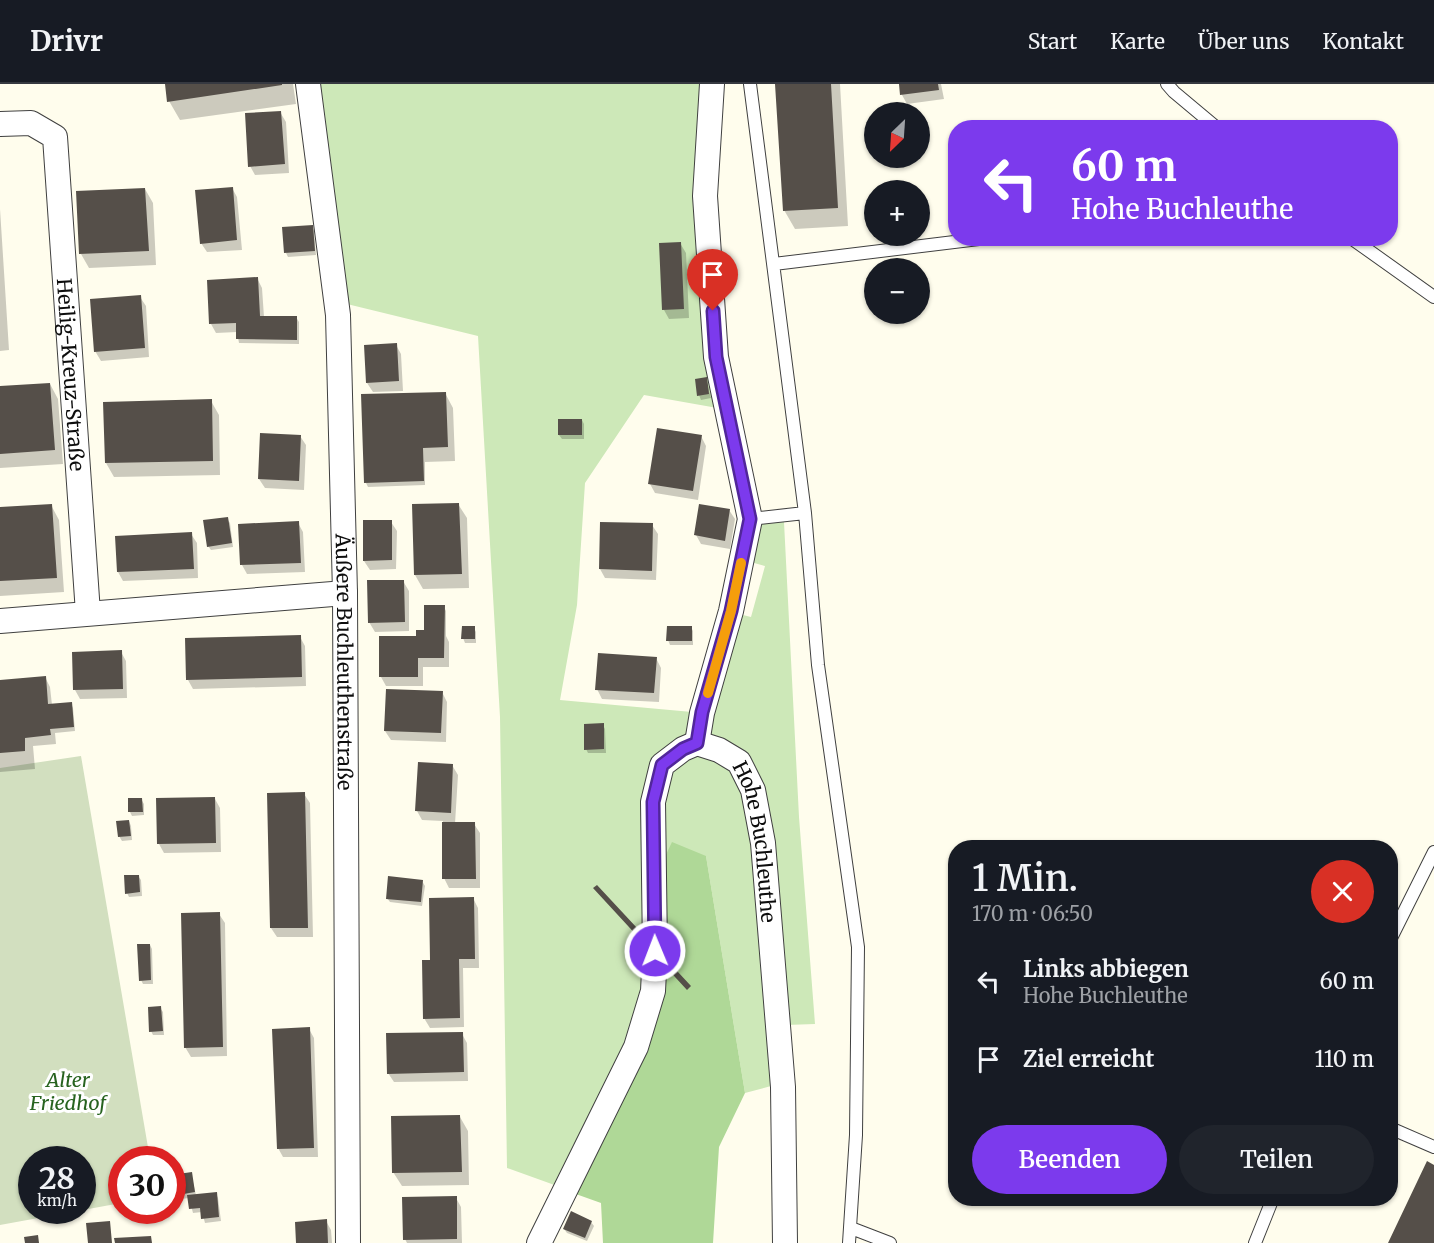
<!DOCTYPE html>
<html lang="de">
<meta charset="utf-8">
<style>
:root{--surface:#171b24;--page:#20242c;--text:#f1f3f6;--muted:#9ea1a6;--line:#363941;--accent:#7c3aed}
body{margin:0;font-family:Merriweather,serif;background:var(--page);color:var(--text);height:100vh;display:flex;flex-direction:column;font-size:22px;white-space:nowrap}
*{box-sizing:border-box;margin:0}
p{font-size:20px;color:var(--muted)}
.icon{flex:none;width:33px;height:33px;fill:none;stroke:currentColor;stroke-width:2;stroke-linecap:round;stroke-linejoin:round}
.map{position:relative;flex:1;overflow:hidden}
.side{position:absolute;left:948px;top:756px;width:450px;height:366px;display:flex;flex-direction:column;background:var(--surface);border-radius:24px;box-shadow:0 2px 4px #0004}
.side>*{flex:none}
.banner{position:absolute;left:948px;top:36px;width:450px;height:126px;border-radius:24px;box-shadow:0 2px 4px #0004;background:#7c3aed;color:#fff;overflow:hidden}
.needle{width:39px;rotate:205deg}
.controls{position:absolute;left:864px;top:18px;display:grid;gap:12px}
.controls a{display:grid;place-items:center;width:66px;height:66px;border-radius:50%;background:var(--surface);box-shadow:0 2px 4px #0004;font-size:30px}
.speed{position:absolute;left:18px;top:1062px;display:flex;gap:12px;font-size:30px;font-weight:700;text-align:center}
.speed>*{display:grid;place-content:center;width:78px;height:78px;border-radius:50%;background:var(--surface);box-shadow:0 2px 4px #0004;line-height:1}
.speed small{font-size:15px;font-weight:400}
.speed .limit{border:9px solid #d22;background:#fff;color:#111}
.pin{position:absolute;display:grid;place-items:center;width:51px;height:51px;color:#fff;margin:-62px -26px;border-radius:50% 50% 50% 0;rotate:-45deg;box-shadow:0 0 6px #0007}
.pin .icon{rotate:45deg}
.me{position:absolute;width:66px;margin:-33px;rotate:359deg;stroke-linejoin:round;filter:drop-shadow(0 0 4px #0008)}
.turn{display:flex;align-items:center;gap:21px;height:126px;padding:0 24px;font-size:27px}
.turn .icon{width:78px;height:78px;stroke-width:2.5}
.turn b{display:block;font-size:42px;line-height:51px}
.round{display:grid;place-items:center;flex:none;width:63px;height:63px;border-radius:32px;background:var(--page)}
.head{display:flex;align-items:center;justify-content:space-between;height:102px;padding:0 24px}
h1{font-size:36px;font-weight:600;line-height:45px}
.primary-button{display:flex;gap:12px;margin-top:auto;padding:12px 24px}
.primary-button a{flex:1;height:69px;border-radius:36px;background:var(--accent);color:#fff;font-size:24px;font-weight:600;line-height:69px;text-align:center}
.primary-button a+a{background:var(--page);color:var(--text)}
ul{padding:0;list-style:none}
li{display:flex;align-items:center;gap:18px;height:78px;padding:0 24px}
li div{flex:1}
li b{display:block;font-size:22px}
li em{font-style:normal}
header{display:flex;align-items:center;gap:36px;box-sizing:border-box;height:84px;padding:0 30px;background:var(--surface);border-bottom:2px solid var(--line)}
header strong{font-size:28px}
nav{display:flex;gap:33px;margin-inline-start:auto;font-size:21px}
.map>svg:first-child{display:block}
</style>
<header>
<strong>Drivr</strong>
<nav><a>Start</a><a>Karte</a><a>Über uns</a><a>Kontakt</a></nav>
</header>
<div class="map">
<svg width="1434" height="1159" viewBox="0 0 1434 1159">
<rect width="100%" height="100%" fill="#fffded"/>
<path fill="#cde8b8" d="M317,0h391l15,325 -79,-14 -59,88 -8,122 -17,95 132,12 -3,24 -36,23 -9,231 -12,52 -72,145 -53,-19 -7,-451 -22,-381 -131,-32z
M784,438l15,295 16,207 -29,1 -20,-230 -60,-59 29,-123 16,4 14,-51 -18,-5 7,-36z
M697,671l19,4 16,9 13,26 8,52 18,240 -26,7 -39,-237 -44,7 -2,-64 11,-28z"/>
<path fill="#afd897" d="M672,758l34,14 39,237 -26,54 -6,96h-110l-2,-40 -28,-10 69,-144 20,-186z"/>
<path fill="#d2dfbf" d="M81,672l69,403 -28,1 -1,43 -38,7 -1,-50h-50v50h50l-82,15v-457z"/>
<path fill="#0003" d="M166,0h127l3,20 -116,16 -11,-19z
M777,0h63l8,142 -53,3 -11,-19z
M900,0h41l3,15 -37,5 -5,-9z
M280,28l6,10 3,51 -34,2 -5,-9z
M232,104l5,9 5,53 -35,2 -6,-9z
M145,105l8,14 3,62 -67,3 -8,-14z
M0,125l9,141 -9,1z
M312,142l2,5 2,24 -28,2 -2,-4z
M680,159l6,10 3,65 -20,1 -5,-9z
M257,194l5,10 2,29h32l3,5v22l-60,-1 -2,-11 -21,1 -5,-9z
M140,213l6,9 3,51 -48,4 -6,-10z
M396,261l5,9 2,37 -30,1 -6,-9z
M706,295l5,19 -10,2 -2,-5z
M50,300l8,15 5,65 -63,4v-80z
M445,309l8,15 2,53 -30,1v23l-57,2 -2,-4z
M211,317l8,14 1,60 -106,2 -8,-14z
M582,336l2,4v15h-22l-3,-4z
M300,352l6,9 -2,45 -39,-2 -6,-9z
M701,352l5,10 -8,54 -43,-7 -5,-9z
M458,420l9,14 2,70 -46,1 -8,-14z
M51,421l8,15 5,72 -64,4v-87z
M729,426l6,9 -5,30 -29,-5 -5,-9z
M227,435l3,4 3,24 -22,3 -3,-4z
M364,438h27l6,9 -1,38 -26,1 -6,-9z
M298,439l5,9 2,40 -58,2 -5,-9z
M652,441l6,9 -2,46 -51,-2 -5,-9z
M191,450l6,9 1,35 -75,3 -5,-9z
M403,497l6,10v40l-34,1 -6,-10z
M444,523l2,4v25l3,6v25h-26v19h-37l-5,-9v-40l36,1 10,-6z
M691,543l2,4v14h-23l-2,-5z
M474,544l2,4v11h-11l-2,-5z
M300,553l5,9 1,40 -113,3 -5,-9z
M121,568l5,9 1,37 -47,1 -5,-9 -2,-37z
M656,574l5,10 -2,34 -57,-3 -5,-10z
M45,593l5,10 2,18 19,-1 2,4 2,23 -20,2 1,11 -23,2 2,23 -35,3v-91z
M442,608l5,10 -1,40 -55,-2 -6,-9z
M603,641l2,4 1,24h-18l-2,-4z
M452,681l6,10 -3,49h19l6,9v55h-31l-5,-10 -1,-57 -21,-1 -5,-9z
M304,710l6,9 3,134h-36l-6,-9z
M141,715l3,5v11l-12,1 -2,-4z
M215,715l5,9 1,44 -57,1 -5,-9z
M129,737l2,5 1,14 -10,1 -3,-5z
M138,792l3,4 1,16 -13,1 -2,-4z
M422,797l3,5 -3,20 -32,-4 -3,-4z
M473,814l5,10 1,60h-16l1,59 -34,1 -6,-10 8,-57z
M219,830l6,9 2,133 -36,1 -6,-10z
M150,861l2,4 1,35h-10l-2,-4z
M160,924l3,4 1,23h-11l-2,-4z
M309,945l5,9 4,119h-35l-5,-9z
M462,950l5,9 1,38 -74,1 -6,-9z
M460,1033l8,14 1,54 -67,1 -9,-14z
M191,1090l5,21 20,-1 2,4 3,23 -16,2 -3,-11 -9,1 -4,-15 -17,2v-14l9,-1z
M456,1114l5,9 1,36h-55l-2,-4z
M326,1137l5,9 1,13h-34z
M591,1138l3,4 -7,15 -20,-8 -3,-4z"/>
<path fill="#554f49" d="M165,0h117v1l-115,17z
M775,0h56l7,124 -55,3z
M899,0h39l1,6 -39,5z
M281,27l4,53 -37,3 -3,-54z
M233,103l4,53 -37,4 -5,-54z
M145,104l4,63 -70,3 -3,-63z
M313,141l2,26 -31,2 -2,-26z
M681,158l3,67 -22,1 -3,-67z
M258,193l2,39h37v24l-61,-1v-16l-27,1 -2,-44z
M141,211l4,53 -51,4 -4,-53z
M397,259l2,38 -33,2 -2,-38z
M707,293l2,17 -12,2 -2,-17z
M50,299l5,67 -55,4v-68z
M446,308l2,55 -25,1 1,33 -60,2 -3,-89z
M212,315l1,62 -108,2 -2,-61z
M558,335h24v16h-24z
M657,344l45,7 -9,56 -45,-7z
M260,349l41,2 -2,46 -41,-2z
M459,419l3,71 -48,1 -2,-71z
M52,420l5,74 -57,3v-74z
M699,420l31,5 -5,32 -31,-6z
M228,433l4,26 -25,4 -4,-27z
M363,436h29v40l-29,1z
M299,437l2,42 -61,2 -2,-41z
M600,438l53,1 -1,48 -53,-2z
M192,448l2,37 -77,3 -2,-36z
M367,496h37l1,42 -37,1z
M424,521h21l-1,53h-26v19h-39v-41h37v-6h8z
M462,542h13v13h-14z
M667,542h25v15h-26z
M301,551l1,42 -116,3 -1,-42z
M122,566l1,39 -50,1 -1,-38z
M598,569l59,4 -3,36 -59,-3z
M46,592l2,28 24,-2 2,25 -24,2 1,6 -26,3v13l-25,2v-73z
M386,605l57,2 -2,42 -57,-2z
M604,639v26l-20,1v-26z
M418,678l35,2 -2,49 -36,-2z
M305,708l3,136h-38l-3,-135z
M215,713l1,46 -59,1 -1,-46z
M128,714h14l1,14h-15z
M129,736l2,16 -13,1 -2,-16z
M442,738h33l1,57h-34z
M124,791h15l1,17 -15,2z
M388,792l35,4 -2,22 -35,-3z
M597,801l94,101 -4,4 -94,-102z
M474,813l1,62h-16l1,59 -37,1 -1,-59h8l-1,-62z
M220,828l3,135 -39,1 -3,-135z
M137,860h13l1,36 -12,1z
M161,922l2,25 -14,1 -1,-25z
M310,943l4,121 -37,1 -5,-120z
M463,948l1,40 -77,2 -1,-41z
M460,1031l2,57 -70,1 -1,-57z
M1427,1077l7,4v78h-46z
M192,1088l3,20 -23,4v-11l7,-1 -1,-10z
M217,1108l2,25 -18,2 -1,-11 -11,1 -2,-14z
M457,1112v43l-54,1 -1,-43z
M571,1127l21,10 -7,17 -22,-9z
M327,1135l1,24h-32l-1,-21z
M110,1137l2,22h-24l-2,-20z
M38,1151l1,8h-14l-1,-6z
M151,1152l1,7h-37l-1,-5z"/>
<g fill="none" stroke-linecap="round" stroke-linejoin="round">
<defs>
<path id="lane" d="M750,0l55,429 13,152 40,282 -2,188 -7,108
M1167,0l7,8 43,36
M1351,154l83,59
M774,180l213,-26
M750,435l55,-6
M1390,856l44,-88
M1390,1044l44,19
M851,1144l39,15
M1255,1159l18,-45"/>
<g id="street">
<path id="s1" d="M308,0l30,231 7,278 3,650"/>
<path id="s2" d="M0,40l31,-1 24,14 33,476"/>
<path d="M0,537l345,-28"/>
<path d="M697,659l5,-30 29,-102 19,-92 -34,-162 -11,-161 7,-112"/>
<path id="s3" d="M697,659l22,7 20,12 14,28 10,53 20,244 2,156"/>
<path d="M539,1159l97,-196 17,-56 2,-40 -2,-149 9,-37 21,-16 14,-6"/>
</g>
</defs>
<use href="#lane" stroke="#404040" stroke-width="14"/>
<use href="#street" stroke="#404040" stroke-width="26"/>
<use href="#lane" stroke="#fff" stroke-width="12"/>
<use href="#street" stroke="#fff" stroke-width="24"/>
</g>
<g fill="none" stroke-linecap="round" stroke-linejoin="round">
<defs>
<path id="route" d="M655,867l-2,-149 9,-37 21,-16 14,-6 5,-31 29,-101 19,-92 -34,-162 -3,-46"/>
</defs>
<use href="#route" stroke="#51269a" stroke-width="15"/>
<use href="#route" stroke="#7c3aed" stroke-width="10"/>
<path stroke="#f59e0b" stroke-width="10" d="M708,609l23,-82 10,-48"/>
</g>
<g text-anchor="middle" dominant-baseline="central" stroke-width="6" stroke-linejoin="round" paint-order="stroke">
<g font-size="20" fill="#0d0d0d" stroke="#fff">
<text stroke="none"><textPath href="#s2" startOffset="297">Heilig-Kreuz-Straße</textPath></text>
<text stroke="none"><textPath href="#s1" startOffset="580">Äußere Buchleuthenstraße</textPath></text>
<text stroke="none"><textPath href="#s3" startOffset="129">Hohe Buchleuthe</textPath></text>
</g>
<g font-size="20" font-style="italic" fill="#27631f" stroke="#fff">
<text x="68" y="995">Alter<tspan x="68" dy="23">Friedhof</tspan></text>
</g>
</g>
</svg>
<div class="controls">
<a><svg class="needle" viewBox="-14 -14 28 28"><path d="M0-13l5 13h-10z" fill="#e53935"/><path d="M0 13l5-13h-10z" fill="#9ea1a6"/></svg></a>
<a>+</a>
<a>−</a>
</div>
<div class="speed"><div>28<small>km/h</small></div><div class="limit">30</div></div>
<div class="pin" style="left:713px;top:227px;background:#d93025"><svg class="icon" aria-label="arrive" viewBox="0 0 24 24"><path d="M6 21V4h12l-3 4 3 4H6"/></svg></div>
<svg class="me" style="left:655px;top:867px" viewBox="-20 -20 40 40"><circle r="17" fill="#7c3aed" stroke="#fff" stroke-width="3"/><path d="M0-11L8 9 0 5-8 9z" fill="#fff"/></svg>
<div class="banner">
<div class="turn"><svg class="icon" aria-label="left" viewBox="0 0 24 24"><path d="M17 20v-9H6M10 6l-5 5 5 5"/></svg><div><b>60 m</b>Hohe Buchleuthe</div></div>
</div>
<section class="side">
<div class="head"><div><h1>1 Min.</h1><p>170 m · 06:50</p></div><a class="round" style="background:#d93025;color:#fff"><svg class="icon" aria-label="close" viewBox="0 0 24 24"><path d="M6 6l12 12M18 6L6 18"/></svg></a></div>
<ul>
<li><svg class="icon" aria-label="left" viewBox="0 0 24 24"><path d="M17 20v-9H6M10 6l-5 5 5 5"/></svg><div><b>Links abbiegen</b><p>Hohe Buchleuthe</p></div><em>60 m</em></li>
<li><svg class="icon" aria-label="arrive" viewBox="0 0 24 24"><path d="M6 21V4h12l-3 4 3 4H6"/></svg><div><b>Ziel erreicht</b></div><em>110 m</em></li>
</ul>
<div class="primary-button"><a>Beenden</a><a>Teilen</a></div>
</section>
</div>
